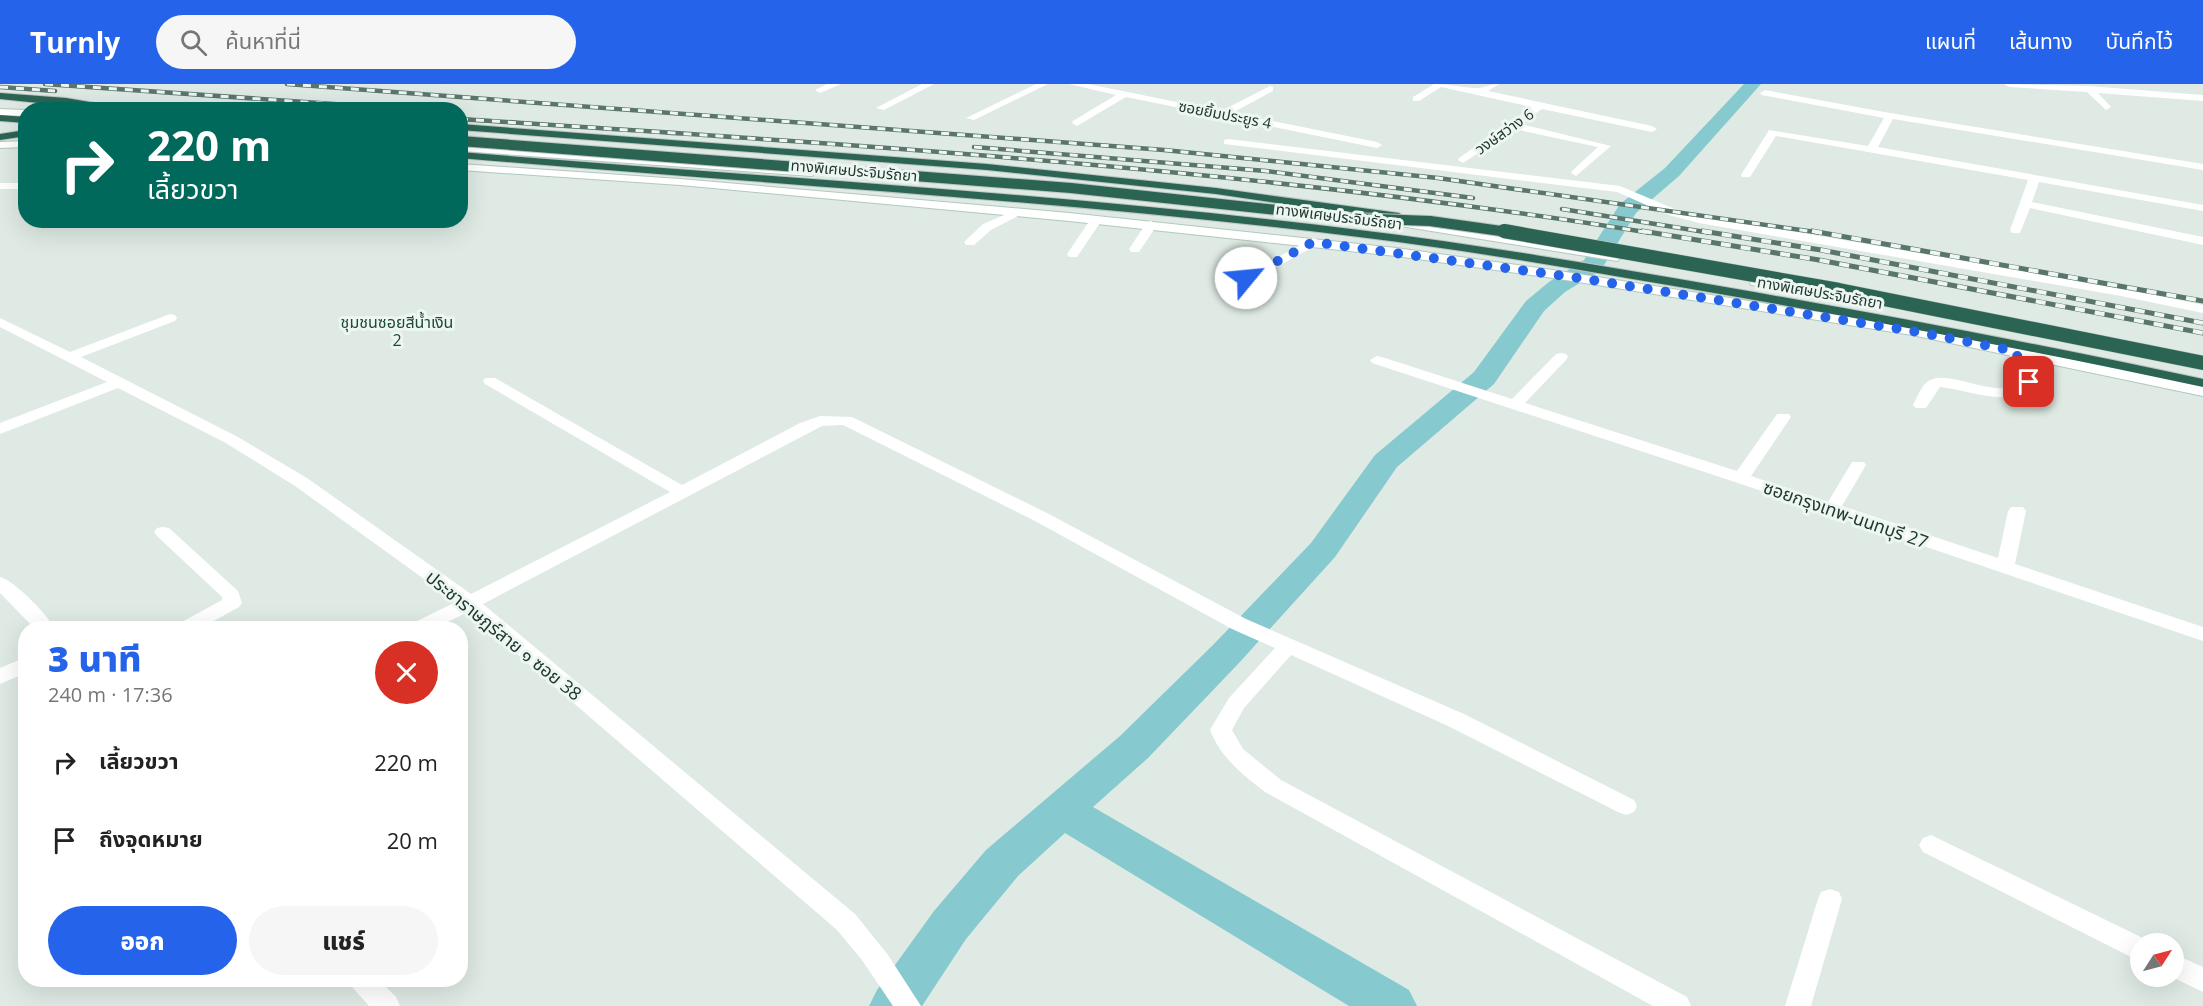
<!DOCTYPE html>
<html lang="th">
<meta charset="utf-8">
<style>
:root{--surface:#fff;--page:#f6f6f6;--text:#222;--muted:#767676;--accent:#2563eb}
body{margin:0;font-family:"Open Sans","Noto Sans Thai",sans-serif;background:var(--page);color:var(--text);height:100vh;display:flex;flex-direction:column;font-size:22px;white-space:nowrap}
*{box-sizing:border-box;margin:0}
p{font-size:20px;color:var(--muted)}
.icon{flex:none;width:33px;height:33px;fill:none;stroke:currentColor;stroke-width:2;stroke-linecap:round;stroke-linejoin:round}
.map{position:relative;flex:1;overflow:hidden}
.sheet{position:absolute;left:18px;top:537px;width:450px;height:366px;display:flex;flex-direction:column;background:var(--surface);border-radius:24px;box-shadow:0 6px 24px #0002}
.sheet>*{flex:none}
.banner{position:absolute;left:18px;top:18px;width:450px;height:126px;border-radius:24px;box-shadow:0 6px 24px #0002;background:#00695c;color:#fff;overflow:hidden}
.needle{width:39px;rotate:54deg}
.controls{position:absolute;left:2130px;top:849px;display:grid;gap:12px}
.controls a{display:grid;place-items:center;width:54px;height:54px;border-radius:50%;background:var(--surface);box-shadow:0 6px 24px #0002;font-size:30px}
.pin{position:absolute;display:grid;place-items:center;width:51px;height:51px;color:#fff;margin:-26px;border-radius:12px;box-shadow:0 3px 9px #0006}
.me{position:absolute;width:66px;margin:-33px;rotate:62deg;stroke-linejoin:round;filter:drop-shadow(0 0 4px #0008)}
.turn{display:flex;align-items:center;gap:21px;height:126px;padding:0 30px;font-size:27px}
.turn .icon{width:78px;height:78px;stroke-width:2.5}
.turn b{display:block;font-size:42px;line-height:51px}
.round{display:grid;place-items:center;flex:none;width:63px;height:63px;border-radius:32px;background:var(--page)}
.head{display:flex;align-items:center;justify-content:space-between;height:102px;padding:0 30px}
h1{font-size:36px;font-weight:800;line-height:45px;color:var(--accent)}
.primary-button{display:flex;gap:12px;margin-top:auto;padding:12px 30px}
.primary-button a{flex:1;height:69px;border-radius:36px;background:var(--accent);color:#fff;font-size:24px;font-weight:800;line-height:69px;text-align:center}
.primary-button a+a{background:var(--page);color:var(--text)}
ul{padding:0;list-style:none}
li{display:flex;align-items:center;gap:18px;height:78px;padding:0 30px}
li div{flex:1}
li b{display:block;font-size:22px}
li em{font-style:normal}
header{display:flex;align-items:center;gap:36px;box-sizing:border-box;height:84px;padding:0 30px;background:var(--accent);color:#fff}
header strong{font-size:28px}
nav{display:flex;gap:33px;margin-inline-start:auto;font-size:21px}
.search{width:420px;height:54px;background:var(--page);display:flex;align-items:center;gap:15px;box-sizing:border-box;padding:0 21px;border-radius:33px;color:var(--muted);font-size:22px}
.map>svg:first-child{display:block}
</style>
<header>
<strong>Turnly</strong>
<div class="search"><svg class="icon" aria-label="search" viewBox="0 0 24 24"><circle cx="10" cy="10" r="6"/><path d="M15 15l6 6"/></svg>ค้นหาที่นี่</div>
<nav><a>แผนที่</a><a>เส้นทาง</a><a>บันทึกไว้</a></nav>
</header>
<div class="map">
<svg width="2203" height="922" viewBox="0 0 2203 922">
<rect width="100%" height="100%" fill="#deeae3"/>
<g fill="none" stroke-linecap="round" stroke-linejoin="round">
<path fill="#86cacf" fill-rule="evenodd" d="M1744,0h17l-82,92 -43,37 -35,57 -36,22 -21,19 -50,73 -97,83 -62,90 -96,106 -91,95 -55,49 316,183 8,16h-68l-284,-173 -47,43 -52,63 -44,67h-53l8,-16 57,-79 52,-61 134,-114 93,-91 98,-102 64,-88 99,-83 52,-71 23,-19 35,-22 36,-56 45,-36z"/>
<defs>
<path id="secondary" d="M0,25l26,1v6l-26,-1z
M26,57v6l-26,1v-6z
M460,61l352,25 5,3 -5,3 -352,-25z
M460,80l220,15 389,34 327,35 157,22 359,57 291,59v10l-291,-61 -359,-57 -157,-22 -327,-35 -389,-36 -220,-15z
M1404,135l213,34 6,4 -6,4 -217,-35 -2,-3z
M1756,194l121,22 7,4 -7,4 -126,-23 -1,-3 1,-3z"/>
<path id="highway" d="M0,9l66,5 71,12h-30l-107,-11z
M0,31l26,2v6l-26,-2z
M460,40l527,40 229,24 183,25 6,4 -6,4 -183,-27 -229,-24 -527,-40z
M26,46v6l-26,4v-6z
M460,68c300,25 601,41 899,78 123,15 245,36 366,57 160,28 320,58 478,92v8c-158,-34 -318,-64 -477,-92 -122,-21 -244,-43 -367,-58 -298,-37 -599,-53 -899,-79z"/>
</defs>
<use href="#secondary" stroke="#b2c9be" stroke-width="2"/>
<use href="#highway" stroke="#bcc4c1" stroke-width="2"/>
<path fill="#fff" fill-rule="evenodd" d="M827,0h14l-21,9 -5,-3z
M922,0h12l-50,26 -8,-2z
M1036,0h12l-74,36 -8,-2z
M1069,0h19l133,27 49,-25 3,1v4l-41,22 145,29 5,3 -5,3 -251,-51 -49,29 -5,-3 1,-2 43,-26z
M1434,0c14,0 26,3 40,4 8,1 16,-4 25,-4l-11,7 164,35 5,3 -5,3 -110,-23 -21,15 90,22 -35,30 -5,-3 1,-2 26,-24 -84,-18 -51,34 -5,-3 1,-2 73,-51 -91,-20 -22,14h-6v-4z
M2004,0l85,2 114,9v6l-105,-8 13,14 -5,3 -19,-18 -78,-5z
M1765,6l125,23 313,51v6l-310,-51 -15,28 325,58v6l-164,-29 -7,20 171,35v8l-173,-37 -10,25h-8l-2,-3 18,-50 -252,-44 -26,41h-8l-1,-2 28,-45 99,16 16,-28 -122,-23 -2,-2z
M1228,55l392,47 57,24 22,5 422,73 82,17v8l-82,-17 -422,-73 -30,-8 -52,-23 -393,-48v-4z
M0,99h26v6h-26z
M1018,125l6,3 -2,2 -31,16 -17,15h-8l-2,-3 19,-18z
M1096,132l6,4 -23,34 -2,3h-8l-2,-3 25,-37z
M1151,137l6,4 -18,27h-8l-2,-3 18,-27z
M1313,154l4,1v6l-66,36 -5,1 -6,-4z
M170,230l5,1 2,3 -2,3 -94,36 155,79 71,42 164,116 199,-102 -185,-108 -2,-3 2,-3h10l187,107 118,-62 20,-7 32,1 195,96 199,106 218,95 170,86 3,6 -3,6 -8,3 -8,-3 -170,-86 -157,-71 -47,53 -12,22 11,19 38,31 406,217 4,9h-38l-388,-214c-23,-18 -44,-34 -55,-62l19,-32 46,-50 -43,-19 -197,-108 -192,-96 -21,1 -339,178 372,310 33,41 33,51h-28l-31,-46 -25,-30 -369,-318 -33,16h-24l2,-5 43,-21 -161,-116 -71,-44 -106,-54 -118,46v-11l107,-41 -107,-55v-9l70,34z
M2015,263l7,4 14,31c-21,29 -66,8 -96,5l-14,21h-10l-3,-3c4,-7 7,-16 12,-21 19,-21 73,20 96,-3l-13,-30z
M1561,269l5,1 2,3 -2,3 -41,43 212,68 40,-57h12l2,3 -40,59 77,26 24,-40h12l2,3 -24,41 156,52 10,-47 3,-4h12l3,4 -11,53 188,63v14l-468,-159 -363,-119 -2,-3 7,-4 5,1 130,42 44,-45z
M163,443l6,1 69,63 4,12 -3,4 -38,21h-23l2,-5 42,-23v-3l-65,-61 -3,-4 3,-4z
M0,493c15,4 48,38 54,51h-20l-34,-35z
M26,573v16l-26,11v-16z
M1931,751l218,106 1,3h-10v16l-9,-3 -208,-105 -4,-7 4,-7z
M1830,805l9,3 3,7 -31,107h-26l33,-107 3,-7z
M2174,870l29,13v25l-33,-16h4z
M349,896h30l17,17 4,9h-31l-16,-18z"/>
<use href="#secondary" fill="#fff" fill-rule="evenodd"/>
<use href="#highway" fill="#2c6454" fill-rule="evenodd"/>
<defs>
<path id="rail-far1" d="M45,0l375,26
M287,0l877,66 274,28 384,55
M0,3l55,4
M460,35c398,26 797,50 1191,114
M974,63l292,24 207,27
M1562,125l149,24"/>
<path id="rail" d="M1642,147l177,29 384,73
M1702,147l119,19 382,73
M1812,147l391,70"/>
</defs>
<use href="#rail-far1" stroke="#5a756b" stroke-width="4.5"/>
<use href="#rail" stroke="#5a756b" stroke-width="5"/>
<use href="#rail-far1" stroke="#eef6f2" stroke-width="3" stroke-dasharray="8" stroke-linecap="butt"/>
<use href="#rail" stroke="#eef6f2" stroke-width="4" stroke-dasharray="10" stroke-linecap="butt"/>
<defs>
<path id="highway-bridge-far1" d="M460,57l611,47 280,30 79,3 85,12"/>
<path id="highway-bridge" d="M1504,147l335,59 364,73"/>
</defs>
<use href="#highway-bridge-far1" stroke="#bcc4c1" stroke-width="12" stroke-linecap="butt"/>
<use href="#highway-bridge" stroke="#bcc4c1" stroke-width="15" stroke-linecap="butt"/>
<use href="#highway-bridge-far1" stroke="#2c6454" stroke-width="10"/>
<use href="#highway-bridge" stroke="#2c6454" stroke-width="14"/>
</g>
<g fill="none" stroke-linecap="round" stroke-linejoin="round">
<path stroke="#2563eb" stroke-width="10" stroke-dasharray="0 18" d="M1246,194l67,-36 259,35 340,54 103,20 14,31"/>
</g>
<g text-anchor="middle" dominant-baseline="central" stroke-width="6" stroke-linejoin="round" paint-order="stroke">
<g font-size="15" fill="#203930" stroke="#eef6f2">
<text transform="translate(1225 30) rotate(11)">ซอยยิ้มประยูร 4</text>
<text transform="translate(1504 47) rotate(-35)">วงษ์สว่าง 6</text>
<text transform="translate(854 86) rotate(5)">ทางพิเศษประจิมรัถยา</text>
<text transform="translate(1339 132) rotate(7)">ทางพิเศษประจิมรัถยา</text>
<text transform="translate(1820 208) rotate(10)">ทางพิเศษประจิมรัถยา</text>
</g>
<g font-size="16" fill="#1c4a3b" stroke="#eef6f2">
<text x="397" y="238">ชุมชนซอยสีน้ำเงิน<tspan x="397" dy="18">2</tspan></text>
</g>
<g font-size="18" fill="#203930" stroke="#eef6f2">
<text transform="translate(1846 430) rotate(19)">ซอยกรุงเทพ-นนทบุรี 27</text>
<text transform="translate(504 551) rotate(39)">ประชาราษฎร์สาย ๑ ซอย 38</text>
</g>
</g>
</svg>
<div class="controls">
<a><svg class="needle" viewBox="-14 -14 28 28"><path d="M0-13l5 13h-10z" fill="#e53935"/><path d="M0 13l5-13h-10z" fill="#767676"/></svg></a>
</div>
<div class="pin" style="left:2029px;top:298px;background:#d93025"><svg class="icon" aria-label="arrive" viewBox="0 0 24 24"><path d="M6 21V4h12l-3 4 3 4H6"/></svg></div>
<svg class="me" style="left:1246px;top:194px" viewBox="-20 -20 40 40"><circle r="19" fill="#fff"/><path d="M0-13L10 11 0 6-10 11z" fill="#2563eb"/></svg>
<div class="banner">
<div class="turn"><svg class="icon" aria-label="right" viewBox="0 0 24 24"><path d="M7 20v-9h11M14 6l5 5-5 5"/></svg><div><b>220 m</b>เลี้ยวขวา</div></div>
</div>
<section class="sheet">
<div class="head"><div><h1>3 นาที</h1><p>240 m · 17:36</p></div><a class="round" style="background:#d93025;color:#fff"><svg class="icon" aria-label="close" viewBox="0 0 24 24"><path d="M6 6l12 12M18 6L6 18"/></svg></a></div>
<ul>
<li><svg class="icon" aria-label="right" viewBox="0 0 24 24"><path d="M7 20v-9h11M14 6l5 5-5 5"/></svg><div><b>เลี้ยวขวา</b></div><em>220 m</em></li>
<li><svg class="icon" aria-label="arrive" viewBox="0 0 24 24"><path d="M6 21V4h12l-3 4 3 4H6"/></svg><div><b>ถึงจุดหมาย</b></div><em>20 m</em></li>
</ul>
<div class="primary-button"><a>ออก</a><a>แชร์</a></div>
</section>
</div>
